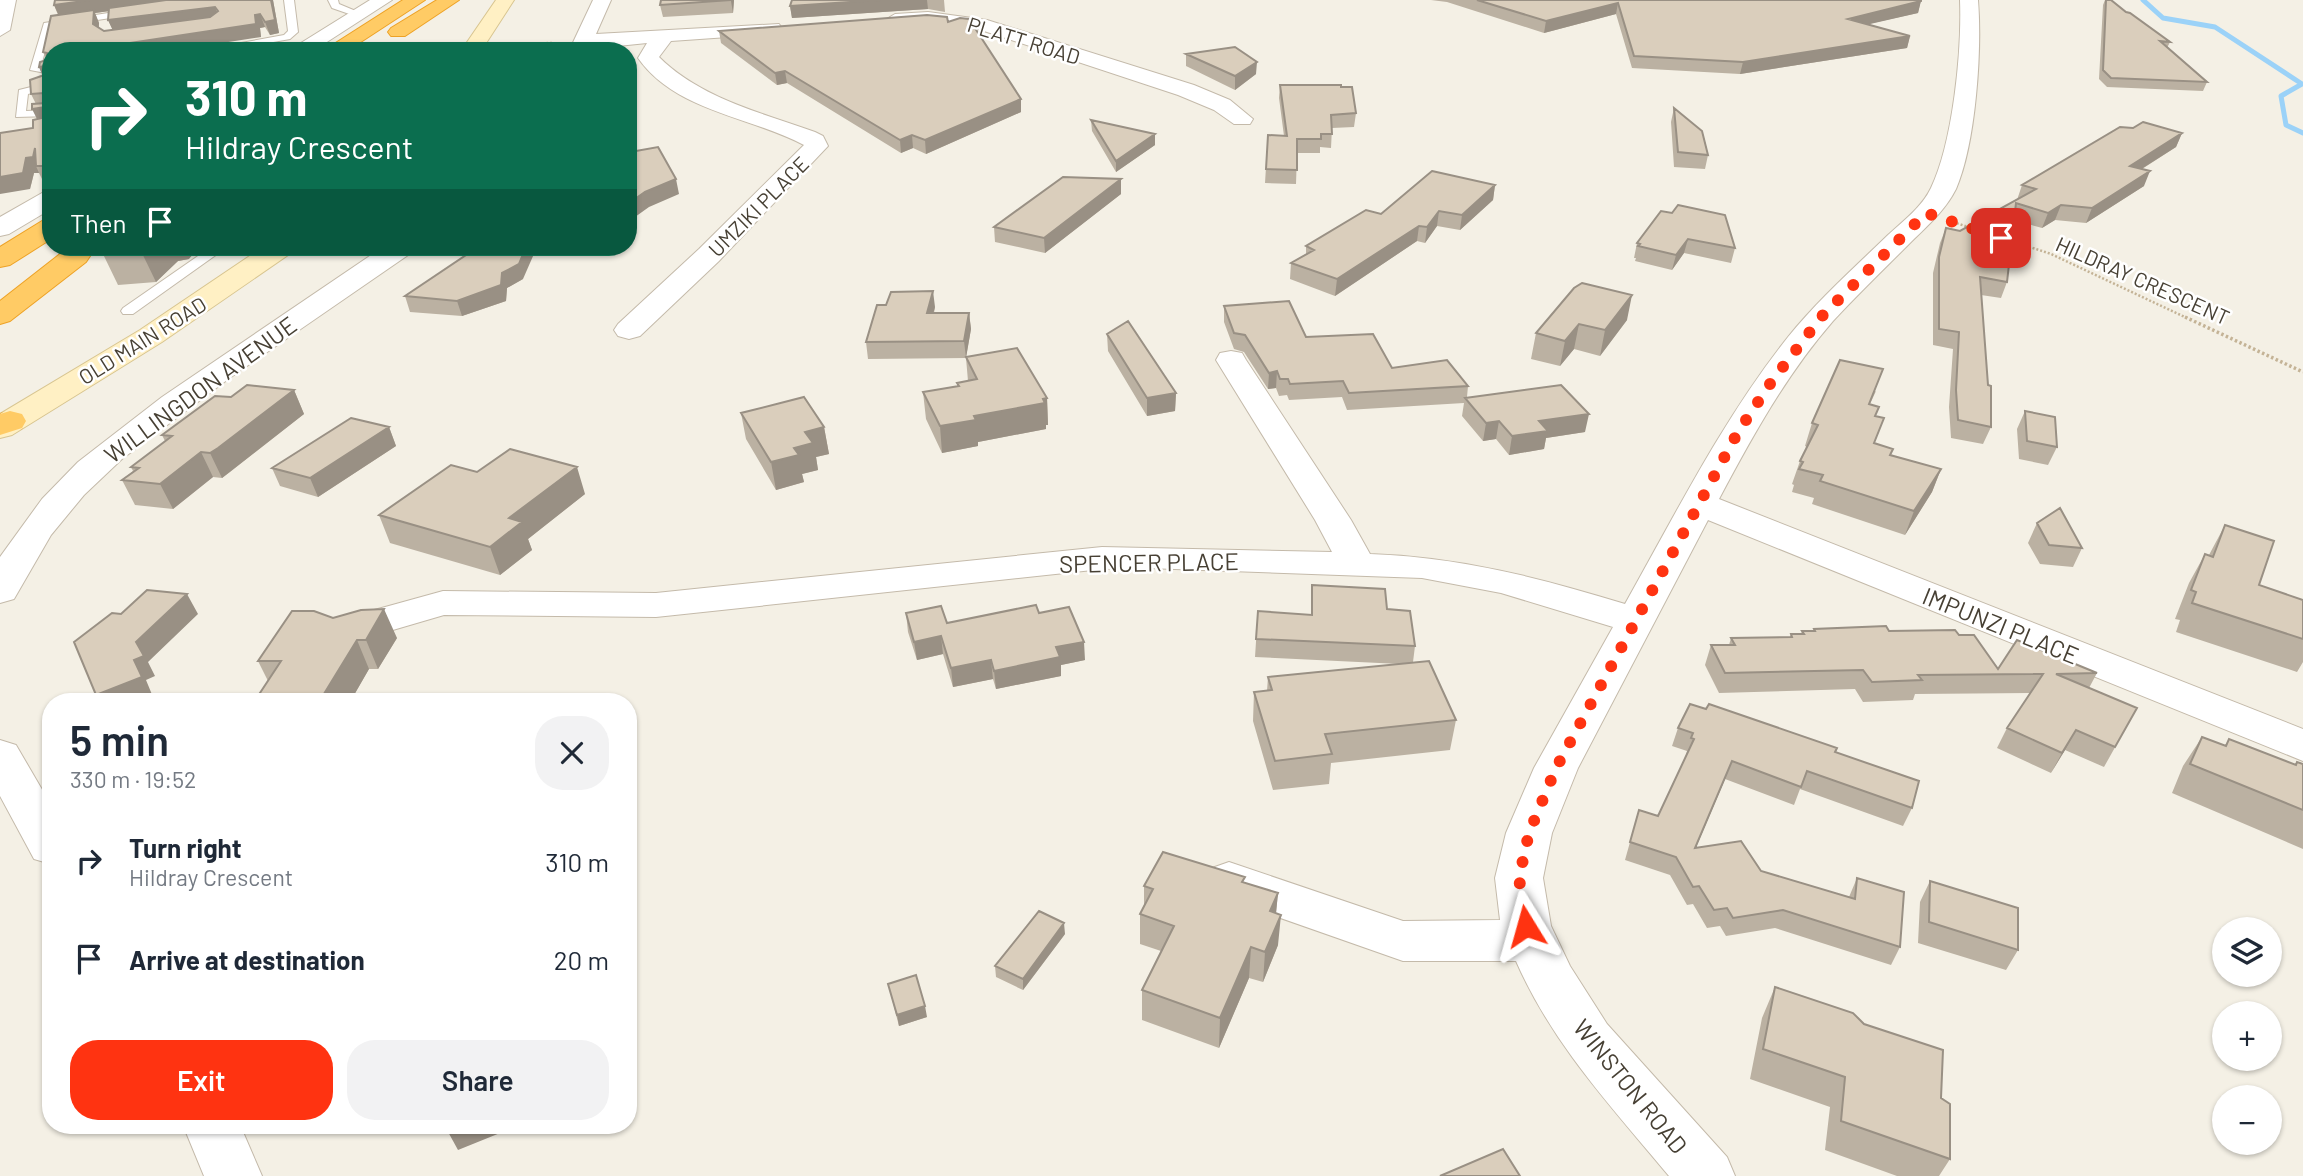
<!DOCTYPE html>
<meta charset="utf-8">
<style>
:root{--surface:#fff;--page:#f2f2f3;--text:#1f2937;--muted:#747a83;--accent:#f31}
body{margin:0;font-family:Barlow,sans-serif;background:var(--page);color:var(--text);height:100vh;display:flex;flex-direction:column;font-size:26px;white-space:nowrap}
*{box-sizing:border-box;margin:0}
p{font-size:23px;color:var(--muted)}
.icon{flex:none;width:38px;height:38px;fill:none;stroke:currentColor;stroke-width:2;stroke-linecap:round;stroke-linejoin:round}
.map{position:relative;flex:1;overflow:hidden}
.drawer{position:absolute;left:42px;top:693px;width:595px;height:441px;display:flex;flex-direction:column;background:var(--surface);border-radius:28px;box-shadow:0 2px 5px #0004}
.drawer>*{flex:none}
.banner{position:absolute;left:42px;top:42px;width:595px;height:214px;border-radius:28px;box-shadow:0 2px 5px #0004;background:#0b6e4f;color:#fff;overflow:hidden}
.tools{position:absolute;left:2212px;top:917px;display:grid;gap:14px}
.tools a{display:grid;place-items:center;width:70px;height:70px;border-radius:50%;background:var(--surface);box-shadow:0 2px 5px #0004;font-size:35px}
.pin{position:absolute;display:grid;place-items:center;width:60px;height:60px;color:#fff;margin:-30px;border-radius:14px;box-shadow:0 4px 10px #0006}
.me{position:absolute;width:77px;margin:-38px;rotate:352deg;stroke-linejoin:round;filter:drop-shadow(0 0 5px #0008)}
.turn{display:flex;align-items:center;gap:24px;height:147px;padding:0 28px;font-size:32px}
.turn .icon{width:91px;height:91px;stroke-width:2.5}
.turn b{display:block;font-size:49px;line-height:60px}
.then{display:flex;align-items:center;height:66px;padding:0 28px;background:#0003;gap:14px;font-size:26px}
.round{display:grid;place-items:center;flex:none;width:74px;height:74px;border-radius:28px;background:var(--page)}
.head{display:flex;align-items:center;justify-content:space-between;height:119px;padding:0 28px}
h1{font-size:42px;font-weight:600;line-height:52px}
.primary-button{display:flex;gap:14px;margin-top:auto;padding:14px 28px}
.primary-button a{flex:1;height:80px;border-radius:28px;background:var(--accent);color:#fff;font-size:28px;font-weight:600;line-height:80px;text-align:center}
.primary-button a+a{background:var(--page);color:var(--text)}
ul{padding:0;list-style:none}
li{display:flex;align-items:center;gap:21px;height:98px;padding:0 28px}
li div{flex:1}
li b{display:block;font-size:26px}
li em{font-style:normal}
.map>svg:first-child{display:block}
</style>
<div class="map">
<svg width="2303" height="1176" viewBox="0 0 2303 1176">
<rect width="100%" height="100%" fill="#f4f0e5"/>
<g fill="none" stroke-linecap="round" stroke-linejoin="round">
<path stroke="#9bd2f8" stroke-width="5" d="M2143,0l20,18 52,9 87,57 -21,12 5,29 17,8"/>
<defs>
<path id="service" d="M284,0h10l4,32 -8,7 -67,12h-25l86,-16 4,-4z
M328,0h10l1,4 24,10 -5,3 -26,-9z
M134,9l3,1v4l-86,13 -10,40 10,1v6l-21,-4 14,-47z
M51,82v6l-23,6 -2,17 25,-1v6l-35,1 3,-27z
M211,247h16l-94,67h-10l-2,-3 2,-3z"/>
<path id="minor" d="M0,0h16l-6,30 -10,6z
M593,0h18l-15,34 183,-10 3,4 -10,6 -101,7 -12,16c41,41 103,56 156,75l8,4 5,10 -109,115 -79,75 -11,3 -11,-3 -4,-6 4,-6 81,-75 105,-104c-54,-29 -128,-33 -166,-87l9,-15 -78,8z
M1960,0h18c4,50 -2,143 -22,189 -11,22 -31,39 -48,56 -25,25 -51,50 -75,76 -47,54 -81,116 -114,178l584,230v32l-595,-241 -130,248 -26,65 -9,45 8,48 19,40 37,58 120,133 8,19h-66c-58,-70 -116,-131 -153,-215h-113l-191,-67 -7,-13 7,-13 17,-6 174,59 97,-1 -5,-42 11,-45 28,-65 79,-141 -112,-34 -79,-15 -275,-10 -45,1 -446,48 -212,-2 -99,29 -14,-4 -6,-9 6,-9 112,-31 213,2 446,-46 230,5 -17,-32 -99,-160 4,-7 11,-2 11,2 4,7 105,160 19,34c89,3 171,24 255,50 51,-91 98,-185 163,-267 30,-37 66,-69 100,-102 15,-14 34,-28 43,-47 22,-46 31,-137 29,-188z
M928,12l59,8 207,65 36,15 23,19 -3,5h-16l-20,-14 -36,-15 -200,-66 -50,-5 -33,2 -10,-6 10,-6z
M383,247h31l-3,6 -180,124 -109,82 -38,36 -33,40 -37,64 -14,4v-46l42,-58 36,-37 84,-65z
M0,740l16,5 35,60v59l-17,-5 -34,-63z
M183,1125h57l22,51h-58z"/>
<path id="tertiary" d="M370,0h22l-79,51h-25z
M51,190v19l-42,25 -9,2v-19l42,-24z"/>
<path id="secondary" d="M496,0h18l-33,51h-20z
M263,247h31l-3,6 -129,89 -150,93 -12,3v-24l140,-84z"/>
<path id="motorway" d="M403,0h22l-78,51h-24z
M437,0h22l-54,36h-14l-3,-4 3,-4z
M51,219v20l-41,26 -10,2v-20l42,-26z
M69,247h27l-10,15 -76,59 -10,3v-23z
M10,411l12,3 4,7 -4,7 -22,7v-21z"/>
</defs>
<use href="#service" stroke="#c4baaa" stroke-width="2"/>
<use href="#minor" stroke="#c4baaa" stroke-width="2"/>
<use href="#tertiary" stroke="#c4baaa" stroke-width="2"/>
<use href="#secondary" stroke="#d8c590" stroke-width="2"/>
<use href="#motorway" stroke="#eda226" stroke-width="2"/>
<path stroke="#c4b396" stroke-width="2.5" stroke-dasharray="2 2" stroke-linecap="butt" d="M506,44l47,-1
M1953,222l18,6
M2006,239l45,15 138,65"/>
<path stroke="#c4b396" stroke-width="3.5" stroke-dasharray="2.5 2.5" stroke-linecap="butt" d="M2185,317l118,55"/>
<use href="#service" fill="#fff" fill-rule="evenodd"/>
<use href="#minor" fill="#fff" fill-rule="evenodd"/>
<use href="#tertiary" fill="#fff" fill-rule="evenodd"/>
<use href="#secondary" fill="#fff0c4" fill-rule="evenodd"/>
<use href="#motorway" fill="#ffcb65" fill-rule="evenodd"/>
</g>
<path fill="#bbb1a2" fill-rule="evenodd" d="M273,0l6,33 -9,2 -5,-8 -5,1 1,9 -210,14v130h-8l-4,-8h-5l-4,16 3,-61 4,-9 -1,-15 -5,-10 12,-18 -4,-9 8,-7 -4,-8 15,-37 -4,-10zM109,11l-1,9 5,10 -9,1 -5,-3v-5l-4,-10z
M734,0l-1,13 -70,4 -3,-12z
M792,0h152l1,12 -17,-3 -136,9 -2,-12z
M1431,0h490l-3,13 -50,11 42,12 -3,12 -167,26 -108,-6 -16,-54 -72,19 -97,-31z
M2105,0h6l15,12 44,30 -3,6 40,34 -4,9 -96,-4 -8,-8 4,-74z
M948,22l73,90 -95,42 -13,-6 -12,5 -114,-70 -10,2 -56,-42 -2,-12z
M1186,54l70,20 -21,16 -49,-24z
M1280,85l76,28 -2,14 -22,1 -1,20 -11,-1v6h-23l-1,31 -31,-1 3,-48 16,1 -5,-38z
M1674,108l34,47 -3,14 -31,-2 -3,-45z
M1091,120l64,25 -39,27 -24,-41z
M2133,128l49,5 -6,14 -34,22 2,17 -58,37 -31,-3 -13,8 -28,-8 -7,62 -6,16 -20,-3 10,132 -8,17 -32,-6 -2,-31 4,-58 -20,-4v-72l7,-30 6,-15 14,3 57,-31 5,-15z
M1121,179v15l-76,59 -50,-11 -1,-15z
M1495,185l-2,15 -33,30 -23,-4 -12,17 -8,-2 -82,55 -45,-17 1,-16 15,-9v-8l75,-32z
M1661,211l74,37 -4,15 -47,-10 -12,17 -37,-9 1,-3h-2l3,-15z
M110,247l79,12 -11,2 -22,21 -38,3 -15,-31z
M523,279l-16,9 -1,13 -44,15 -52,-4 -5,-16z
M1574,288l53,32 -27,36 -26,-7 -14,17 -29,-7 5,-26z
M1224,306l168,62 76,18 -1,11 118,35 -39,6 -2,11 -35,6 -13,-16 -13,2 -21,-25 2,-13 -117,7 -5,-13 -53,3 -2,-5 -8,1 -3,-8 -8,1 -24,-37 -10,-3 -10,-27z
M935,307l-1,6h35l2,16 -5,28 81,41 1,27h-2v4l-68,13v4l-36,7 -16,-34 -3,-27 34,-6v-3l11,-2 -2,-23 -98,1 -2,-17z
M1107,334l69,59 -1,18 -28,5 -39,-65z
M294,390l10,24 -74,58 -8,6 -9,-1 -40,32 -38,-4 -13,-25 11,-9 -2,-4 34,-26 -3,-6 69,-38z
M1876,391l-6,13 6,12 -2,27 17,12 50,14 -9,23 -27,43 -93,-31 2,-6 -22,-6 2,-7 -2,-1 8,-23 7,-14 -2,-1 7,-23z
M2025,411l32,36 -9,18 -29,-6 -2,-30z
M741,413l83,14 5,27 -13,3 2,13 -16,4 2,8 -28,8 -30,-51z
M389,427l7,19 -78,51 -38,-11 -8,-18z
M477,472l108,22 -57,45 4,11 -32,25 -110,-32 -11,-28z
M2037,523l45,25 -9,19 -33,-3 -12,-21z
M2225,525l34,60 44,15v62l-6,10 -121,-40 4,-12 -5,-1 14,-36 16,-29 4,1z
M1312,585l75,24 28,37 -2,16 43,58 -6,30 -119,13 -2,21 -56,6 -20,-69 1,-29 13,-1 1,-14 132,-13 -145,-7 3,-46 53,4z
M906,613l41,10 92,-10 46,47 -24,5v11l-65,13 -3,-10 -40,8 -10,-33 -26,6 -9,-28z
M333,618l64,20 -19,31h-9l-19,33h-96l14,-21 -10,-20z
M1814,629l75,2 70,4 39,34 99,4 -8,15 48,20 -33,59 -39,-17 -14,23 -54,-25 10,-20 23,-35 -115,1 -2,6 -50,2 -8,-13 -136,4 -14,-28 6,-20h18l2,-7 59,-1 1,-3h10l1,-3h11z
M1678,728l157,24 77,56 -9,18 -103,-37 -6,16 -69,-26 -29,68 65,24 88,26 8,-19 43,69 -9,18 -116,-37 -49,8 -6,-10 -13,2 -14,-24 -6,1 -17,-30 -45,-15 14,-50 19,6 28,-60 1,-5 -15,-5z
M2202,737l23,9 4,-7 66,26 2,-3 6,2v85l-131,-56 11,-27z
M1930,881l88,69 -12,20 -88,-27 2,-41z
M1244,883l34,10 -2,20 2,32 -15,37 -14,-4 -30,70 -77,-28v-30l19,-39 -21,-7v-30l4,-9v-19z
M1065,934l-42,56 -27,-13 -1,-11z
M888,984l39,33 -28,9z
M1775,987l166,111 9,61 -11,17h-42l-72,-26 5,-43 -80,-28 12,-61z"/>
<path fill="#999084" d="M91,0h101l-97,13 4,10 -1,14 -38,-19 -6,-13z
M271,0h2l6,33 -9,2 -5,-13z
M731,0h3l-1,13 -2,-12z
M880,0h47l1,9 -136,9 -2,-12z
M1921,1l-3,12 -74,17 4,-11z
M1618,3l-2,11 -72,19 2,-12z
M215,7l5,13 -106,13 -6,-13z
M260,14l5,13 -5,1 1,9 -91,14h-36l-4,-8z
M1910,36l-3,12 -167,26 3,-12z
M1257,62l-1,12 -21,16v-14z
M46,66l5,10 -6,5 -6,-14z
M785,71l2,12 -10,2 -2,-12z
M1021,99v13l-95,42 -1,-14z
M46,107l5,11 -12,5 -7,-14z
M2182,133l-6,14 -52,33 6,-14z
M1155,134v11l-39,27v-11z
M912,135l1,13 -12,5 -1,-13z
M35,148l1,18 3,7h-5l-4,16 -30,5v-17l26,-19z
M51,149v23l-3,-6z
M2150,171l-6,15 -58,37 6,-15z
M676,179l3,15 -30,13 -21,15v-18l17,-12z
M1121,179v15l-76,59 -1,-15z
M1495,185l-2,15 -33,30 2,-15z
M2061,205l-6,15 -13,8 6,-15z
M1439,211l-2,15 -12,17 2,-16z
M1419,226l-2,15 -82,55 2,-17z
M1688,239l-4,14 -12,17 4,-15z
M147,247h52l-10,12 -11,2 -22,21 -15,-31z
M526,247h11l-14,32 -16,9 -1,13 -44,15 -5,-15 45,-28z
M587,247h8l-7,5z
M933,291l2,16 -6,22 -2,-16z
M1632,295l-5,25 -27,36 5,-26z
M969,313l2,16 -5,29 -2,-17z
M1579,324l-5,25 -14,17 5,-25z
M1277,371l-1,17 -8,1 1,-16z
M294,390l10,24 -82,64 -12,-25z
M1176,393l-1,18 -28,5v-18z
M1047,398l1,27h-2v4l-68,13v4l-36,7 -2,-27 34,-10z
M1589,414l-4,18 -39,6 -2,11 -35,6 3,-19 27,-15z
M1499,421l-3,18 -13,2 3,-18z
M389,427l7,19 -78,51 -8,-19z
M824,427l5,27 -13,3 2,13 -16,4 2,8 -28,8 -5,-28 23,-14 11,-16z
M201,452l12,25 -40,32 -13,-25z
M577,467l8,27 -57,45 4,11 -32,25 -10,-28 19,-29z
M1941,469l-9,23 -27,43 9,-24z
M187,594l11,20 -50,48 7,14 -9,4 7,17 -11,5h-41l-5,-7 38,-35 2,-18z
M384,609l13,29 -19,31 -12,-29z
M941,636l2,18 -26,6 -3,-18z
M357,640l12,29 -19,33h-31z
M1084,642l1,18 -24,5v11l-65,13 -2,-18 62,-24z
M991,660l2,19 -40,8 -2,-19z
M2076,730l-11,20 -14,23 11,-20z
M1732,761l-7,18 -37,87 7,-18z
M1278,893l-3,30 -5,-12z
M1281,915l-3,30 -15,37 2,-30z
M1064,923l1,11 -42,56v-11z
M1251,947l-2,31 -30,70 1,-30z
M925,1006l2,11 -28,9 -2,-11z
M458,1125h62l-62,25 -11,-20z"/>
<path fill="#dacebc" stroke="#999084" stroke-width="2" d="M55,0h36l-37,5z
M166,0h105l4,20 -10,2 -5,-8 -5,1 1,9 -126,19 24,8h-103v98l-3,17h-12l-1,-18 -2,9 -7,1 -3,15 -23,4v-44l33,-5v-8l13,-3v-10l-14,2v-5l14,-1 1,-7 -3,-3 -13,1 -1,-14 17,-6 -1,-8 -7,1 1,-5 7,-2v-7l-4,-1 8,-36 43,-6 -1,14 11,7 106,-14 8,-6 -3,-4 -107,13 1,-12z
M661,0h70l-71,5z
M792,0h88l-90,6z
M1477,0h444v1l-73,18 62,17 -167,26 -109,-6 -16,-53 -72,18z
M2106,0h5l15,12 4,1 40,29 -10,-1 47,41 -96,-4 -8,-8z
M927,15l20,2 1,5 12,-4 9,1 52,80 -96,41 -13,-5 -12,5 -115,-69 -10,2 -56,-42z
M1235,47l22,15 -22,14 -49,-22z
M1280,85h61v2h11l4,26 -25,2 1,19h-11v5h-24v31l-31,-1 2,-34 19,1z
M1674,108l28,23 6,24 -30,-3z
M1091,120l64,14 -39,27z
M2143,122l39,11 -52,33 20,5 -58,37 -31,-3 -13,8 -32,-10 -9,79 -27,-5 8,108 3,1v41l-33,-7 -2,-30 3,-58 -20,-3v-72l7,-29 14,3 76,-42 -14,-4 98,-58 13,1z
M658,147l18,32 -31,13 -17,12v-54l8,1z
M1432,171l63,14 -33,30 -23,-4 -12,16 -8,-1 -82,53 -46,-16 23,-13 -8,-4 60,-36 15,4z
M1063,177l58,2 -77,59 -50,-11z
M1678,205l47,10 10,33 -47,-9 -12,16 -38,-9 2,-2 -3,-1 24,-32 11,2z
M110,247h37l-6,4 -38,3z
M478,247h48l-7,17 -17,9 -1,12 -44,16 -52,-5z
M1582,283l50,12 -27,35 -26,-6 -14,17 -29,-8 38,-45z
M933,291l-6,22h42l-5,28 -98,1 11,-37h9l5,-13z
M1289,301l17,36 67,-3 19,34 55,-8 21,26 -119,7 -6,-12 -53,3 -2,-5h-8l-3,-8 -8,2 -24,-38 -11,-2 -10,-27z
M1128,321l48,72 -29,5 -40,-64z
M1017,348l30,50 -4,1 2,4 -71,13 2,4 -36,6 -17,-34 36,-6 -2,-3 20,-4 -11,-22z
M1840,360l43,9 -14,35 10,3 -4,9 9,2 -10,25 19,6 -3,6 51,14 -27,42 -94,-30 3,-6 -24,-6 4,-7 -3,-1 18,-36 -6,-2z
M247,385l47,5 -76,58 -8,5 -9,-1 -41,32 -38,-4 17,-12 -8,-1 41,-31 -10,-1 53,-39 16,1z
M1561,385l28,29 -50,7 9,10 -36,5 -13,-15 -13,2 -21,-25z
M804,397l20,30 -19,5 8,11 -19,5 5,7 -28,7 -30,-49z
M2025,411l30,6 2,30 -30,-6z
M351,418l38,9 -79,51 -38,-10z
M510,449l67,18 -68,51 13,4 -32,25 -111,-32 72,-50 26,7z
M2060,508l22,40 -33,-3 -12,-22z
M2225,525l49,16 -15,44 44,15v39l-111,-36 4,-11 -5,-2 14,-36 8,3z
M1312,585l73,4 2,20 23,2 5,35 -159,-7 2,-28 54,4z
M147,590l40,4 -51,48 8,14 -10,4 8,17 -46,18 -22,-53 38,-29 9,1z
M1036,605l3,8 30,-6 15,35 -28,5 4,10 -66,14 -3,-11 -40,8 -10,-32 -27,6 -8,-29 35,-7 6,17z
M384,609l-18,31h-9l-38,62h-65l27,-41h-23l34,-50h22l19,7 28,-8z
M1886,626l3,5 66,-1 4,5h15l24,34 19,-29 80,33 -41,1 81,34 -22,39 -39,-17 -14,23 -55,-25 36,-54 -125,1 4,5 -50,2 -9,-12 -138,3 -14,-28h24l-4,-7 61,-1 -1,-3h13l-2,-3h13l-1,-2z
M1429,661l27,59 -131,14 7,20 -57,7 -21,-69 18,-2 -4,-13z
M1690,704l16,5 3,-5 128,44 -2,4 84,29 -7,27 -105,-37 -6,16 -69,-26 -37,87 46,-7 20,30 94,28 2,-21 47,14 -4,55 -117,-37 -50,8 -6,-10 -13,2 -15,-24 -6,1 -17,-30 -46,-15 9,-32 19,6 36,-77 -3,-1 2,-5 -15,-5z
M2202,737l24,9 3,-7 67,26 1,-3 6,2v46l-113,-46z
M1163,852l82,25 -3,5 36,11 -8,18 11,4 -16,37 -14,-5 -31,71 -78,-28 32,-64 -34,-12 13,-25 -9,-3z
M1930,881l88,27v42l-89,-28z
M1039,911l25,12 -41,56 -28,-13z
M916,975l9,31 -28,9 -9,-31z
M1775,987l78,26 11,11 79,26 -2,48 9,6v55l-109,-38 4,-44 -82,-28z
M447,1125h11l-11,5z
M1503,1149l17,27h-80z"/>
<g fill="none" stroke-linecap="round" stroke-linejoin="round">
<path stroke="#f31" stroke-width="12" stroke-dasharray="0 21.6" d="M1526,926l-7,-48 10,-45 27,-65 182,-336 34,-51 51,-66 103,-102 75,25"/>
</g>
<g text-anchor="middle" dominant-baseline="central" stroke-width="5" stroke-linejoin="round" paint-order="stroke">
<g font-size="21" fill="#474034" stroke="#fff">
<text transform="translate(1024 40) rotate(17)">PLATT ROAD</text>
<text transform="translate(758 206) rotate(-45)">UMZIKI PLACE</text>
<text transform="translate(2143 280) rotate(24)">HILDRAY CRESCENT</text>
<text transform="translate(142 340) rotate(-32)">OLD MAIN ROAD</text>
</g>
<g font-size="24" fill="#474034" stroke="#fff">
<text transform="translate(200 389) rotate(-36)">WILLINGDON AVENUE</text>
<text transform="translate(1149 562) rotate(-1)">SPENCER PLACE</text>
<text transform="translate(2001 625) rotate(22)">IMPUNZI PLACE</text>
<text transform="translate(1631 1086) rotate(51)">WINSTON ROAD</text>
</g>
</g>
</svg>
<div class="tools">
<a><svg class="icon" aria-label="layers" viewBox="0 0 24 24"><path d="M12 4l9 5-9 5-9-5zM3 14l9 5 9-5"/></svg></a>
<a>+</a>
<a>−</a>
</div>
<div class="pin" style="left:2001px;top:238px;background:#d93025"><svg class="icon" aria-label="arrive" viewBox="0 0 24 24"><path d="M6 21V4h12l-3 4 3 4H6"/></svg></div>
<svg class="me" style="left:1526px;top:926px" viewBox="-20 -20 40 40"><path d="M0-17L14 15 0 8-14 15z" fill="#f31" stroke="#fff" stroke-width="4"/></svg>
<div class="banner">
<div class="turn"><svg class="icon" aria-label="right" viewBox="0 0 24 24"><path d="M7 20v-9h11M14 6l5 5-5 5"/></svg><div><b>310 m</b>Hildray Crescent</div></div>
<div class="then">Then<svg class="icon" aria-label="arrive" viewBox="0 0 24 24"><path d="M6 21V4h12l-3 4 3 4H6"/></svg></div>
</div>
<section class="drawer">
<div class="head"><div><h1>5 min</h1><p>330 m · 19:52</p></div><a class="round"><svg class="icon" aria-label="close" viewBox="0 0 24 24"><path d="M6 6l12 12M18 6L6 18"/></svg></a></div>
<ul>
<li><svg class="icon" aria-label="right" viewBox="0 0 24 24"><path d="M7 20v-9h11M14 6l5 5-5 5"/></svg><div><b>Turn right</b><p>Hildray Crescent</p></div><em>310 m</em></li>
<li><svg class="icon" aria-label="arrive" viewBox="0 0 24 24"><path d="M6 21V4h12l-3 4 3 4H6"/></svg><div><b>Arrive at destination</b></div><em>20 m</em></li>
</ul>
<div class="primary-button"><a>Exit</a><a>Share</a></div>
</section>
</div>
